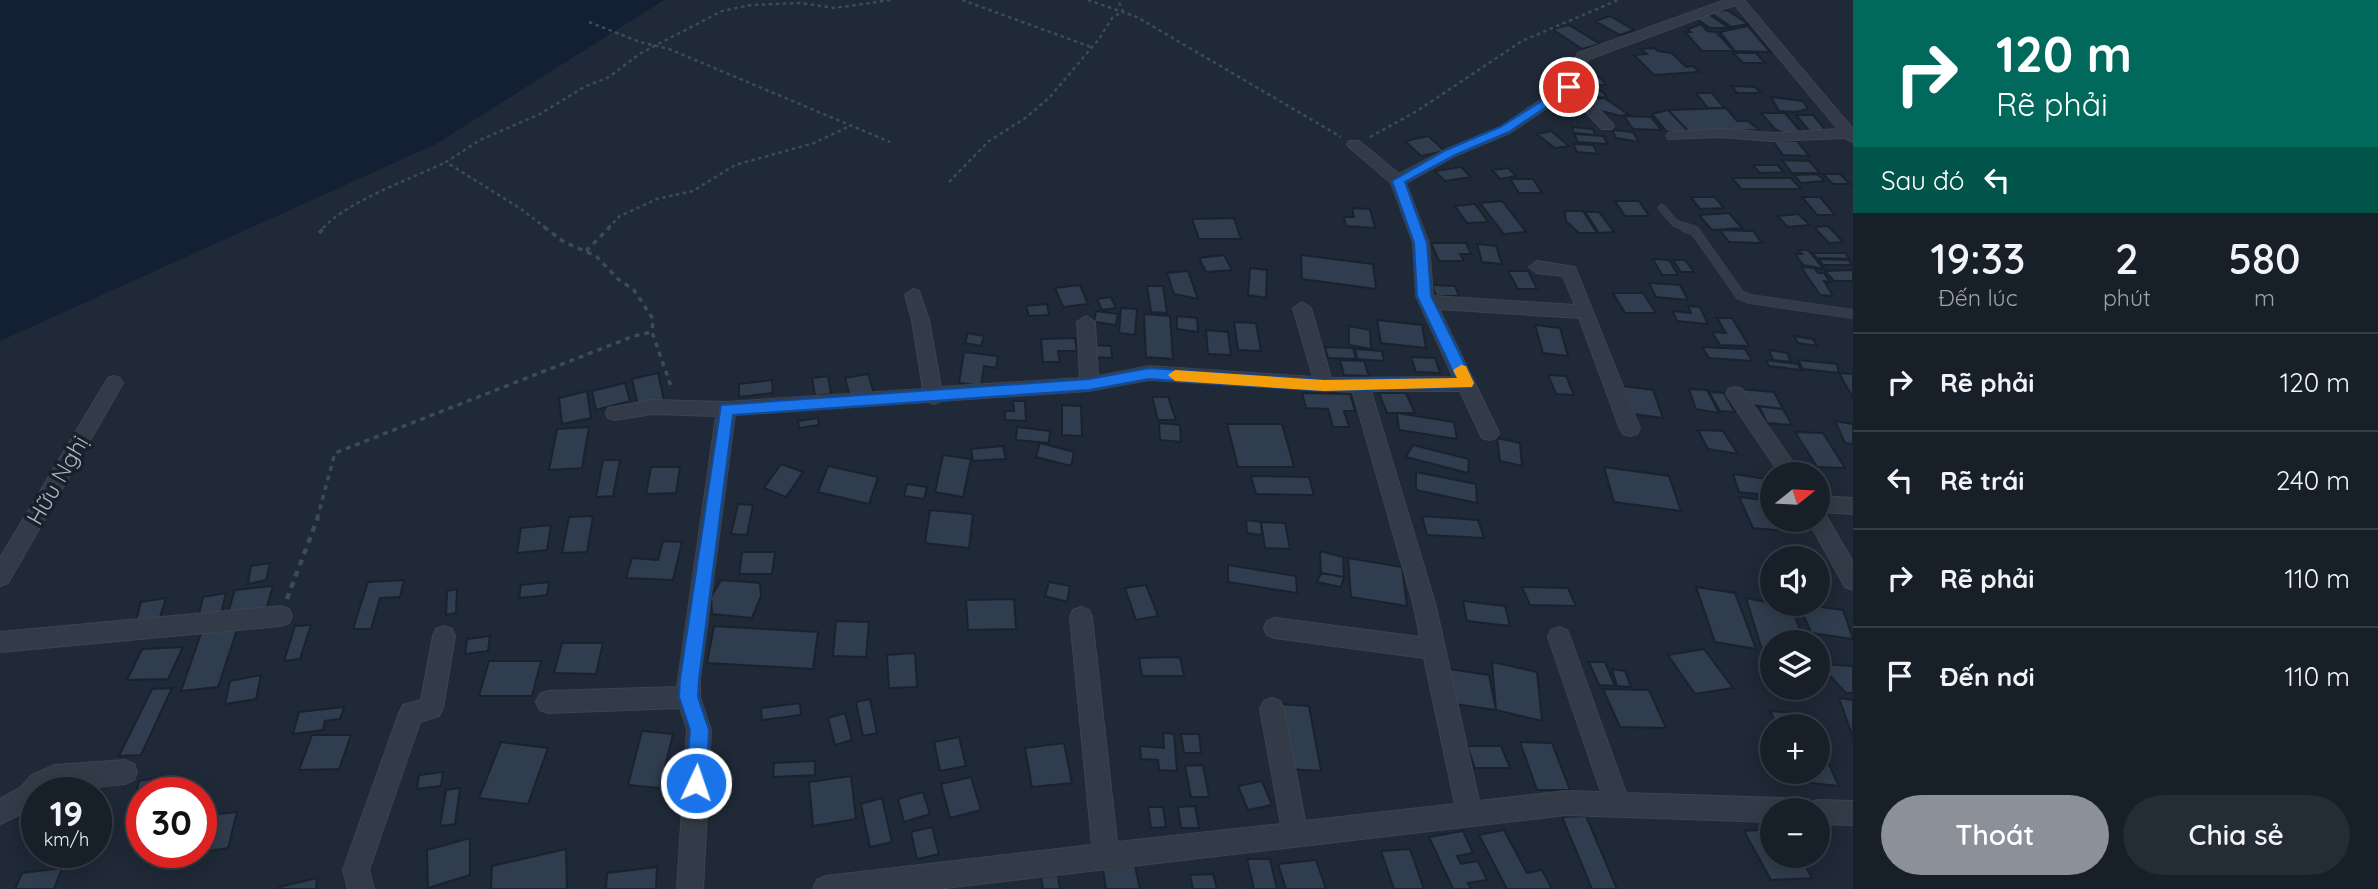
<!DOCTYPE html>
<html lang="vi">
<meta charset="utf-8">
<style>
:root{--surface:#171f29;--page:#242c35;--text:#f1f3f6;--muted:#9ea2a8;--line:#363d46;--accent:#8c9099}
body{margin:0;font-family:Quicksand,sans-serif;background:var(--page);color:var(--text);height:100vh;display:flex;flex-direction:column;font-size:26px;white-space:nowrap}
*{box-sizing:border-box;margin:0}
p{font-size:23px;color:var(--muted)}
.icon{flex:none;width:38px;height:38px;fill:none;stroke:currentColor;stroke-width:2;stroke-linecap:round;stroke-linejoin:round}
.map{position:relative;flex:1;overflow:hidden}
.sheet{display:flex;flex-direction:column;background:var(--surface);width:525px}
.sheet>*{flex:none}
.banner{background:#00695c;color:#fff;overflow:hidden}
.needle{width:46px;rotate:72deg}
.fabs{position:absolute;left:1760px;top:462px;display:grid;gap:14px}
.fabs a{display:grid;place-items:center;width:70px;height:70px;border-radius:50%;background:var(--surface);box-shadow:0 4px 18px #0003,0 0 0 2px var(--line);font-size:35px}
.speed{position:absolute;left:21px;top:777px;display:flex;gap:14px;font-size:35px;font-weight:700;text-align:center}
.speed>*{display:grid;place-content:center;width:91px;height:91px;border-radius:50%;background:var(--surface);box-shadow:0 4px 18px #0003,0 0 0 2px var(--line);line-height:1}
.speed small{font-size:18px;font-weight:400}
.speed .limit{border:10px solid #d22;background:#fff;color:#111}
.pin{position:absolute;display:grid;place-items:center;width:60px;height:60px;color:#fff;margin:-30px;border:4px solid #fff;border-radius:50%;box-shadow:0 2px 7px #0007}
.me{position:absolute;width:77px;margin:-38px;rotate:3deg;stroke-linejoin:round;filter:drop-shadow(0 0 5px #0008)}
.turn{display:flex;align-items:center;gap:24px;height:147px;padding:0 28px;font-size:32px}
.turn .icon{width:91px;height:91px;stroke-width:2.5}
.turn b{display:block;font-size:49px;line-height:60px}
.then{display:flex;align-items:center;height:66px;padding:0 28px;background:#0003;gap:14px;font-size:26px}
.eta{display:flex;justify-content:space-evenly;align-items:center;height:119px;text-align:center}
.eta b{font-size:42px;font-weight:600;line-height:49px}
.button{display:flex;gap:14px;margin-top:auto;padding:14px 28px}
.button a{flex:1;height:80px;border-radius:42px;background:var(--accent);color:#fff;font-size:28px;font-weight:600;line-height:80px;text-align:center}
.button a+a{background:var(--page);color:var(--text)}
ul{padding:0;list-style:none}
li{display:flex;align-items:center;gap:21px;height:98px;padding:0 28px;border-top:2px solid var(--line)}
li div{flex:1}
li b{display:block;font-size:26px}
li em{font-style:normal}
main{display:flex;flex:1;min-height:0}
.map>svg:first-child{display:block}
</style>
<main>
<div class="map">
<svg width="1853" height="889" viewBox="0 0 1853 889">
<rect width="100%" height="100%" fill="#1f2937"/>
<path fill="#132034" d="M0,0h664l-228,144 -436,197z"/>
<path fill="#303d4e" stroke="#1a222e" stroke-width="2" d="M1727,10l21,14 -17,3 -21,-15z
M1707,13l22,15h-19l-18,-12z
M1610,16l24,14 -14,5 -25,-14z
M1701,24l6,7 9,1 18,19h-32l-17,-19h6l-3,-3z
M1569,25l31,19 -18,5 -30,-20z
M1748,26l22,26 -35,-1 -15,-19z
M1654,48l4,3 14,2 14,14 7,-1 6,6 -45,3 -20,-20 13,-1 -6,-5z
M1733,53h23l9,10h-22z
M1573,76l27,1 6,8h-27z
M1580,86h6l6,6 10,-1 5,6 -27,1 -2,-5 8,-1z
M1732,86l23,1 6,6h-24z
M1696,93h16l12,15h-16z
M1572,96l17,17 -23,2 -13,-12 8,-6z
M1771,97l32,4 5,8 -13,3 -16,-1z
M1604,98l24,16 -7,2 -20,-5 -18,-12z
M1726,108l11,13h11l11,9 -69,3 -22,-23z
M1668,110l22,23 -23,-1 -15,-18z
M1761,113h24l18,21 -20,-1 -8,-4z
M1796,115h17l15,18h-17z
M1624,116l27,1 10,13 -28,-1z
M1572,127l21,2 2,6 -21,-2z
M1612,130l21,2 6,10 -23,-4z
M1551,131l18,15 -14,2 -18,-14z
M1574,134l30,2 3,8 -29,-2z
M1428,136l17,15 -24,5 -16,-15z
M1772,140l25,1 12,15 -26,-1z
M1573,144l20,1 5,9 -21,-2z
M1782,160l27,1 11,12h-28z
M1753,165h24l7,7 -24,1z
M1461,167l10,10 -26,4 -10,-10z
M1508,168l8,8 -16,3 -8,-9z
M1817,174l8,7 -24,2 -7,-8z
M1823,174h17l10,10h-17z
M1732,178h59l10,11h-60z
M1510,179h23l9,14h-23z
M1691,197h24l9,11 -24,1z
M1802,197h18l15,18h-18z
M1502,201l24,31 -22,2 -24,-31z
M1615,201h24l10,15h-24z
M1475,204l13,18 -21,1 -12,-17z
M1352,208l18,1 5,19 -29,-2 -2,-9h10z
M1565,211h18l14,22h-18l-13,-12z
M1585,212h14l15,20 -15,1z
M1729,213l13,15 -30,2 -13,-15z
M1798,214l12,11 -22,2 -11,-11z
M1234,218l7,21h-42l-7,-20z
M1828,226l15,16 -14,1 -15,-16z
M1720,230l33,1 9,12 -33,-1z
M1431,243h35l5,11h-11l4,7h-25z
M1477,244l19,2 6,18 -20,-2z
M1798,250h10l16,19 -21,-4 -8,-11h7z
M1812,253h33l5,6 -33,-1z
M1224,255l8,15 -26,2 -7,-14z
M1301,255l72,9 3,25 -74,-10z
M1653,259l16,1 9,15h-16z
M1818,259l30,1 5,5h-30z
M1673,260h12l9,12h-13z
M1801,267l13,1 4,5h6l6,9 -6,-1 9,15 -13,-1z
M1250,268l17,2 -1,28 -18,-3z
M1853,270v11h-19l-9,-10z
M1188,271l10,28 -24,-5 -7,-21z
M1508,271h20l9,18h-19z
M1649,283l31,2 8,15 -32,-3z
M1080,285l8,19 -25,3 -8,-19z
M1432,285l23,1 4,10h-23z
M1147,286h16l4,27 -16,-1z
M1613,293h30l13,20h-31z
M1111,297l5,11 -14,2 -5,-11z
M1047,304l2,11 -20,1 -3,-10z
M1688,306l12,1 8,17 -31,-3 -4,-10 18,2z
M1121,308l16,1 -2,26 -16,-2z
M1096,311l22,3 -2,11 -22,-3z
M1144,314l26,2 3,43 -27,-2z
M1177,316l20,2 1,14 -21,-3z
M1717,318h15l17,28 -29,-1 -8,-13 14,1z
M1377,320l45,5 4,23 -45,-5z
M1234,322l22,1 5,28 -23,-1z
M1535,325l25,3 8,28 -25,-3z
M1349,326l21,4 1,19 -22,-4z
M1206,330l22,2 3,23 -23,-1z
M968,333l16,3 -3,10 -16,-3z
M1794,336l19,3 4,7 -19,-3z
M1075,338l2,13h-19l2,11h-17l-2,-23z
M1089,345l22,1 1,12 -22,-1z
M1325,347l28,1 3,11 -28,-1z
M1702,347l43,2 7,12 -43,-3z
M1355,349l27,2 2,10 -27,-2z
M1769,350l18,3 4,9 -18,-2z
M964,352l34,4 -2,12 -12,-2 -3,20 -22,-3z
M1411,357l24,1 5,15 -24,-1z
M1340,360l24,1 5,15 -25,-1z
M1766,360l32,4 3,6 -32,-4z
M1798,360l39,4 2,9 -36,-4z
M658,373l6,27 -26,6 -6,-27z
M1839,373l14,1v24z
M868,374l7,22 -24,4 -6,-22z
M1548,375l18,1 8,19 -18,-1z
M828,376l3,18 -16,2 -3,-18z
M772,380l1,13 -34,4v-13z
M625,383l5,18 -34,9 -4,-19z
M1623,386l30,4 10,28 -30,-4z
M1689,389l18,1 12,23 -23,-4z
M1740,389l34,3 9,17 -35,-4z
M587,391l4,27 -29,6 -3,-26z
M1709,392l15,1 11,19 -15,-1z
M1302,393l48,1 5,17h-11l5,16h-16l-5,-18 -22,-1z
M1379,393h27l9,20h-28z
M1152,397h16l8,23h-18z
M1013,401h12l1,20 -21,-1v-9h9z
M1062,405l19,1 1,30 -20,-1z
M1759,406l24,3 9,16 -25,-2z
M1397,413l57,9 3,17 -58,-9z
M818,418l1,7 -20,3 -1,-7z
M1835,421l18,3v20l-8,-1z
M1159,423l21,2 1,17 -21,-2z
M1227,424h55l12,43h-56z
M589,427l-7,41 -33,2 8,-41z
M1017,427l33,4 -1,12 -33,-3z
M1698,430l25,1 15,23 -30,-5z
M1795,432l28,1 22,35 -28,-1z
M1497,438l23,5 2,23 -22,-5z
M1040,443l34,9 -3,14 -35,-9z
M1413,445l56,14 -1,14 -62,-16z
M1003,446l3,13 -33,2 -2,-12z
M943,455l28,4 -8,38 -28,-5z
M603,460h17l-7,36 -17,1z
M781,464l22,8 -17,25 -22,-9z
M828,466l50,11 -9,27 -51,-12z
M651,467h29l-4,26 -30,1z
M1604,467l65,9 12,35 -67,-9z
M1416,472l60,12 1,19 -61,-13z
M1733,474l40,6v16l-34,-4z
M1251,476l58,1 5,18 -58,-1z
M907,484l20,3 -3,12 -20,-3z
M1739,497l34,4v19h18l6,12 -44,-4z
M738,504l15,1 -6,30 -16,-1z
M930,510l43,4 -4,34 -44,-5z
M593,516l-6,36 -25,1 7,-36z
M1422,516l56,4 6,18 -57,-3z
M1246,520l15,2 1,13 -15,-2z
M1261,522l24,1 5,26 -25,-1z
M551,525l-4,25 -30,3 4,-25z
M663,541l19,1 -9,38 -47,-2 6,-20 26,2z
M1320,551l23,6 1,20 -23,-4z
M742,552h33l-3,22h-33z
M1348,558l54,9 5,39 -56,-9z
M270,563l-4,17 -18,4 3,-18z
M1228,565l68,11 1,17 -69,-11z
M1321,573l23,4 -3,10 -24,-5z
M404,580l-4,17 -20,1 -9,31h-18l15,-47z
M721,580l39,3 1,13 -9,22 -40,-4 -1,-17z
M549,582l-2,13 -28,3 2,-13z
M1049,582l21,4 -3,16 -22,-6z
M1146,585l12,31 -22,4 -11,-32z
M273,586l-8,27 -39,5 9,-28z
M1522,587l46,1 8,18 -46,-1z
M1696,587l39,6 21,56 -41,-7z
M457,589l-1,24 -10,2 1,-24z
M226,593l-6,25 -23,4 6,-25z
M166,598l-7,22 -24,4 6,-22z
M1746,598l46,9 12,35 -23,-2v2h-8v28l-5,-1z
M1014,599l2,30 -48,1 -2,-30z
M1463,601l42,5 5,20 -43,-5z
M1799,604l44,6 10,29 -42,-6z
M836,621l33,1 -3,35 -33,-1z
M239,624l-21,63 -37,4 22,-63z
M311,625l-11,34 -16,2 11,-35z
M714,626l104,6 -5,37 -106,-6z
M490,636l-2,15 -23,3 2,-15z
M562,643h41l-7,31 -42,-1z
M183,647l-15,32 -41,1 15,-31z
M1704,649l29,39 -38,6 -27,-39z
M915,653l2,34 -28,1 -2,-33z
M1180,657l4,19h-42l-3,-18z
M489,661h52l-9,35h-53z
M1492,662l45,10 5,49 -46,-11z
M1589,662h16l10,24 -16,-1z
M1819,664l34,2v27h-7z
M1449,669l40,6 7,35 -41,-6z
M1612,669l13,2 6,16 -14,-1z
M261,675l-5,24 -31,5 5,-23z
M172,688l-31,67 -22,1 33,-67z
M1603,689l46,1 17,38 -46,-1z
M1839,698l14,2v38z
M870,699l7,34 -14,3 -7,-34z
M800,703l1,12 -39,5 -1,-12z
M1278,704l31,2 12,65 -32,-2z
M344,707l-4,12 -15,2 -2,9 -30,4 6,-22z
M1770,711l36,3 6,12h-35z
M845,713l7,27 -17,5 -7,-27z
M642,731l31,3 -13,54 -32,-3z
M1163,733l11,1 3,37 -18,-1 -1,-10 -17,-1 -1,-13 24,2z
M1181,734h18l2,19h-17z
M312,735h39l-12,34 -40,1z
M959,737l7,29 -26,5 -6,-29z
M1818,741l21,45 -37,-4 -5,-10h21z
M501,742l47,6 -20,56 -49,-6z
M1520,742l32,1 18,47h-33z
M1064,743l8,40 -40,4 -7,-39z
M1467,746h34l9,22h-35z
M815,761v14l-42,2 1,-14z
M1203,765l6,32h-18l-6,-31z
M443,772l-2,14 -24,3 2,-14z
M851,776l5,43 -43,7 -4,-44z
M971,777l10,33 -31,8 -9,-34z
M157,778l-4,15h-11v30l-15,3 12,-45z
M1262,781l10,24 -24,5 -10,-24z
M460,788l-5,36 -15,2 6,-36z
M923,792l7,22 -26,8 -6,-23z
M882,798l10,44 -22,5 -9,-43z
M1195,806l4,22h-18l-3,-21z
M1148,807h15l3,20 -15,1z
M237,812l-9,36 -27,4v-36z
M1586,816l31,73h-25l-30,-72z
M932,827l7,27 -22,5 -6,-27z
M1773,829v27h27l12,22 -41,2 -27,-49z
M1504,830l23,43 15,-3 10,19h-45l-28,-54z
M1463,831l10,22 -16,3 4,8 17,-3 9,19 -19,3 3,6h-18l-24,-52z
M470,838v37l-42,13 -1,-38z
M566,849l1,40h-76l1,-23z
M1410,849l14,40h-30l-13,-38z
M1247,859h23l7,30h-23z
M1316,860l10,29h-40l-8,-25z
M1135,866l5,23h-34l-3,-20z
M657,867l-1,22h-50l1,-16z
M62,868l-8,21h-39l7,-16z
M1213,874l4,15h-24l-3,-14z
M1058,875l2,14h-17l-2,-12z
M317,878l-1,11h-37v-2z"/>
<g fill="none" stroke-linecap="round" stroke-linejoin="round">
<defs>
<path id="lane-far1" d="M1662,208l13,15 13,5"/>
<path id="lane" d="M1684,227l11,4 45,64 10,4 103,15"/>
<path id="street" d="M1725,0h19l109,129v13l-8,-4 -73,3 -51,-4 -53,2 -2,-3 2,-3 5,-1 48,-3 51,4 66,-4 -103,-124 -146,54 -13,27 36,37 2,3 -2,3h-10l-34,-35 -58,39 -55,23 -49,27 23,60 4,53 142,9 -12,-29 -26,-3 -8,-6 8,-6 38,6 65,162 -3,5 -7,2 -7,-2 -3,-5 -41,-111 -140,-9 60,124 -3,5 -7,2 -7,-2 -22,-47h-89l64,212 44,198 87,-10 35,1 -53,-155 3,-7 8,-3 8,3 3,7 56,156 157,5 9,3 3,9h-22v12l-207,-7 -629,74h-124l4,-9 9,-4 266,-31 -22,-228 3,-7 8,-3 8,3 3,7 25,225 164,-18 -21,-115 4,-8 8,-3 8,3 4,8 21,112 150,-17 -31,-146 -149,-20 -8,-3 -3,-7 3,-7 8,-3 145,19 -7,-34 -60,-211 -204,-12 -60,11 -148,10 -7,3 -6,-2 -193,13 -35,264v18l11,33 -8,159h-26l10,-159 -7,-22 -132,5 -8,-3 -4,-8 4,-8 8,-3 129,-4 39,-271 -63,-2 -38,6 -7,-2 -2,-5 2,-5 45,-8 73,2 197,-13 -11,-69 -7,-25 8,-6 6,2 10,29 12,67 139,-9 -3,-56 9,-6 9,6 3,54 51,-10 164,11 -20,-69 9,-6 9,6 20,70 122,-1 -37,-81 -3,-53 -22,-60 -42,-36 -2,-3 2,-3h10l40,33 46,-24 55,-23 63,-42 15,-32z
M114,376l6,2 3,5 -115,200 -8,3v-28l108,-180z
M1735,387l7,2 59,85h-21l-54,-80 2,-5z
M1818,496l35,2v16l-33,-2 5,2 28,48v28l-8,-3 -37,-67h10z
M281,606l8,3 3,7 -3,7 -8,3 -281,26v-20z
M444,626l8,3 3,7 -12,72 -4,8 -19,6 -51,148 5,19h-26l-5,-19 56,-157 4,-8 18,-5 12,-64 3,-7z
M125,760l9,4 3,8 -3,8 -9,4 -88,9v13l-37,18v-25l20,-11 12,-13 23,-10z
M1818,800l35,1v24l-35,-1v-14h-12l3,-7z"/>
</defs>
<use href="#lane-far1" stroke="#3c4451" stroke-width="8"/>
<use href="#lane" stroke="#3c4451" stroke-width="10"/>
<use href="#street" stroke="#3c4451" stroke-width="2"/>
<path stroke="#394e50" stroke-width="2.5" stroke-dasharray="3.5 3.5" stroke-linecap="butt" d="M962,0l129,47
M1088,0l49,17 204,120
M589,22l51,20 29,7 221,93
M1370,137l47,-26 105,-70 96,-41
M949,182l40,-41 35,-22 25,-21 50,-59 13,-21 11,-7 -5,-11
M323,228c25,-27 88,-49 123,-66
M546,228l-25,-19 -75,-47 34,-22 60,-26 44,-27 25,-10 32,-24 81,-42 29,-6 49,-2 34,5 56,-8
M608,228l12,-12 37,-17 36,-8 42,-26 79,-22 36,-17"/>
<path stroke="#394e50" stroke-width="3.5" stroke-dasharray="5 5" stroke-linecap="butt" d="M544,227l20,15 32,14 22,23 16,11 19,29 -1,13 20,57
M319,233l6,-6
M586,251l24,-24
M317,519l18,-66 299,-117 18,-4"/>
<path stroke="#394e50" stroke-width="4.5" stroke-dasharray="6 6" stroke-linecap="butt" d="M287,599l31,-82"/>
<use href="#lane-far1" stroke="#323b47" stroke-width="7"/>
<use href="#lane" stroke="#323b47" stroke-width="9"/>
<use href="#street" fill="#323b47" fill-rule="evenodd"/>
</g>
<path fill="#1a73e8" stroke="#114b97" stroke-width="2" d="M1569,84l6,3 -2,2 -64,43 -54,23 -50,27 22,61 4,53 43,87 -2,4 -148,4 -175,-12 -60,11 -356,25 -34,264 -1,18 11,33 -3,53 -3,7 -7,3 -7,-3 -3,-7 4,-53 -11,-33 1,-18 41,-274 368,-26 60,-11 175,12 132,-2 -39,-82 -3,-53 -22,-62 54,-31 54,-23z"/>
<path fill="#f59e0b" d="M1461,365l5,1 8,17 -2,4 -148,4 -149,-10 -7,-6 7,-5 149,10 133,-2 -4,-8z"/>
<g text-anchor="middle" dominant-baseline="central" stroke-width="7" stroke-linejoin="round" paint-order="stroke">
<g font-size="23" fill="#acb5c4" stroke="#18202b">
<text transform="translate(57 480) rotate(-60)">Hữu Nghị</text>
</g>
</g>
</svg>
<div class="fabs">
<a><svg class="needle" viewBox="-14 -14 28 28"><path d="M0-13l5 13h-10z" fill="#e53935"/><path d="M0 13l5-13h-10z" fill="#9ea2a8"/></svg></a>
<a><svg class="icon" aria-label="sound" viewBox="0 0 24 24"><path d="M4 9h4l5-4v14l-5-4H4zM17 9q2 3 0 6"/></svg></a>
<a><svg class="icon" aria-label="layers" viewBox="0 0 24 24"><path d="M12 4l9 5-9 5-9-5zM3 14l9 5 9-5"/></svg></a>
<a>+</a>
<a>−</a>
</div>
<div class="speed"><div>19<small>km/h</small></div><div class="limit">30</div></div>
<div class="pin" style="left:1569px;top:87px;background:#d93025"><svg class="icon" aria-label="arrive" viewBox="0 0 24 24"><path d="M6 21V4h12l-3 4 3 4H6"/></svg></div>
<svg class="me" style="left:696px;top:783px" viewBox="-20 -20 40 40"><circle r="17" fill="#1a73e8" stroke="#fff" stroke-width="3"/><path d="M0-11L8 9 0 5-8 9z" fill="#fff"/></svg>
</div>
<section class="sheet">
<div class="banner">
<div class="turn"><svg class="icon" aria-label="right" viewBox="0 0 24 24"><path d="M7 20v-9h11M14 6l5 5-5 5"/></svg><div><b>120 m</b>Rẽ phải</div></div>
<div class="then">Sau đó<svg class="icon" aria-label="left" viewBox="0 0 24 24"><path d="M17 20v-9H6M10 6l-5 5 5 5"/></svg></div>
</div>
<div class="eta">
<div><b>19:33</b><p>Đến lúc</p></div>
<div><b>2</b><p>phút</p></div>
<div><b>580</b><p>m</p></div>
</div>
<ul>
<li><svg class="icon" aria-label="right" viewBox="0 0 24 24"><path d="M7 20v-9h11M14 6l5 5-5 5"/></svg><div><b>Rẽ phải</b></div><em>120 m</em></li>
<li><svg class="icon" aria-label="left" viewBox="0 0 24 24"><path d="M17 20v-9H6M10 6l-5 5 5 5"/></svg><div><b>Rẽ trái</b></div><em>240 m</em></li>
<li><svg class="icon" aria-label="right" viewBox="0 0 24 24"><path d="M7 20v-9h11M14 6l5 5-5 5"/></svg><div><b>Rẽ phải</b></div><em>110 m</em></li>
<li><svg class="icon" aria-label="arrive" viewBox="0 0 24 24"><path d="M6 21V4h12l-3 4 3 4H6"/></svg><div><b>Đến nơi</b></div><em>110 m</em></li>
</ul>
<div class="button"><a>Thoát</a><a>Chia sẻ</a></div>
</section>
</main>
